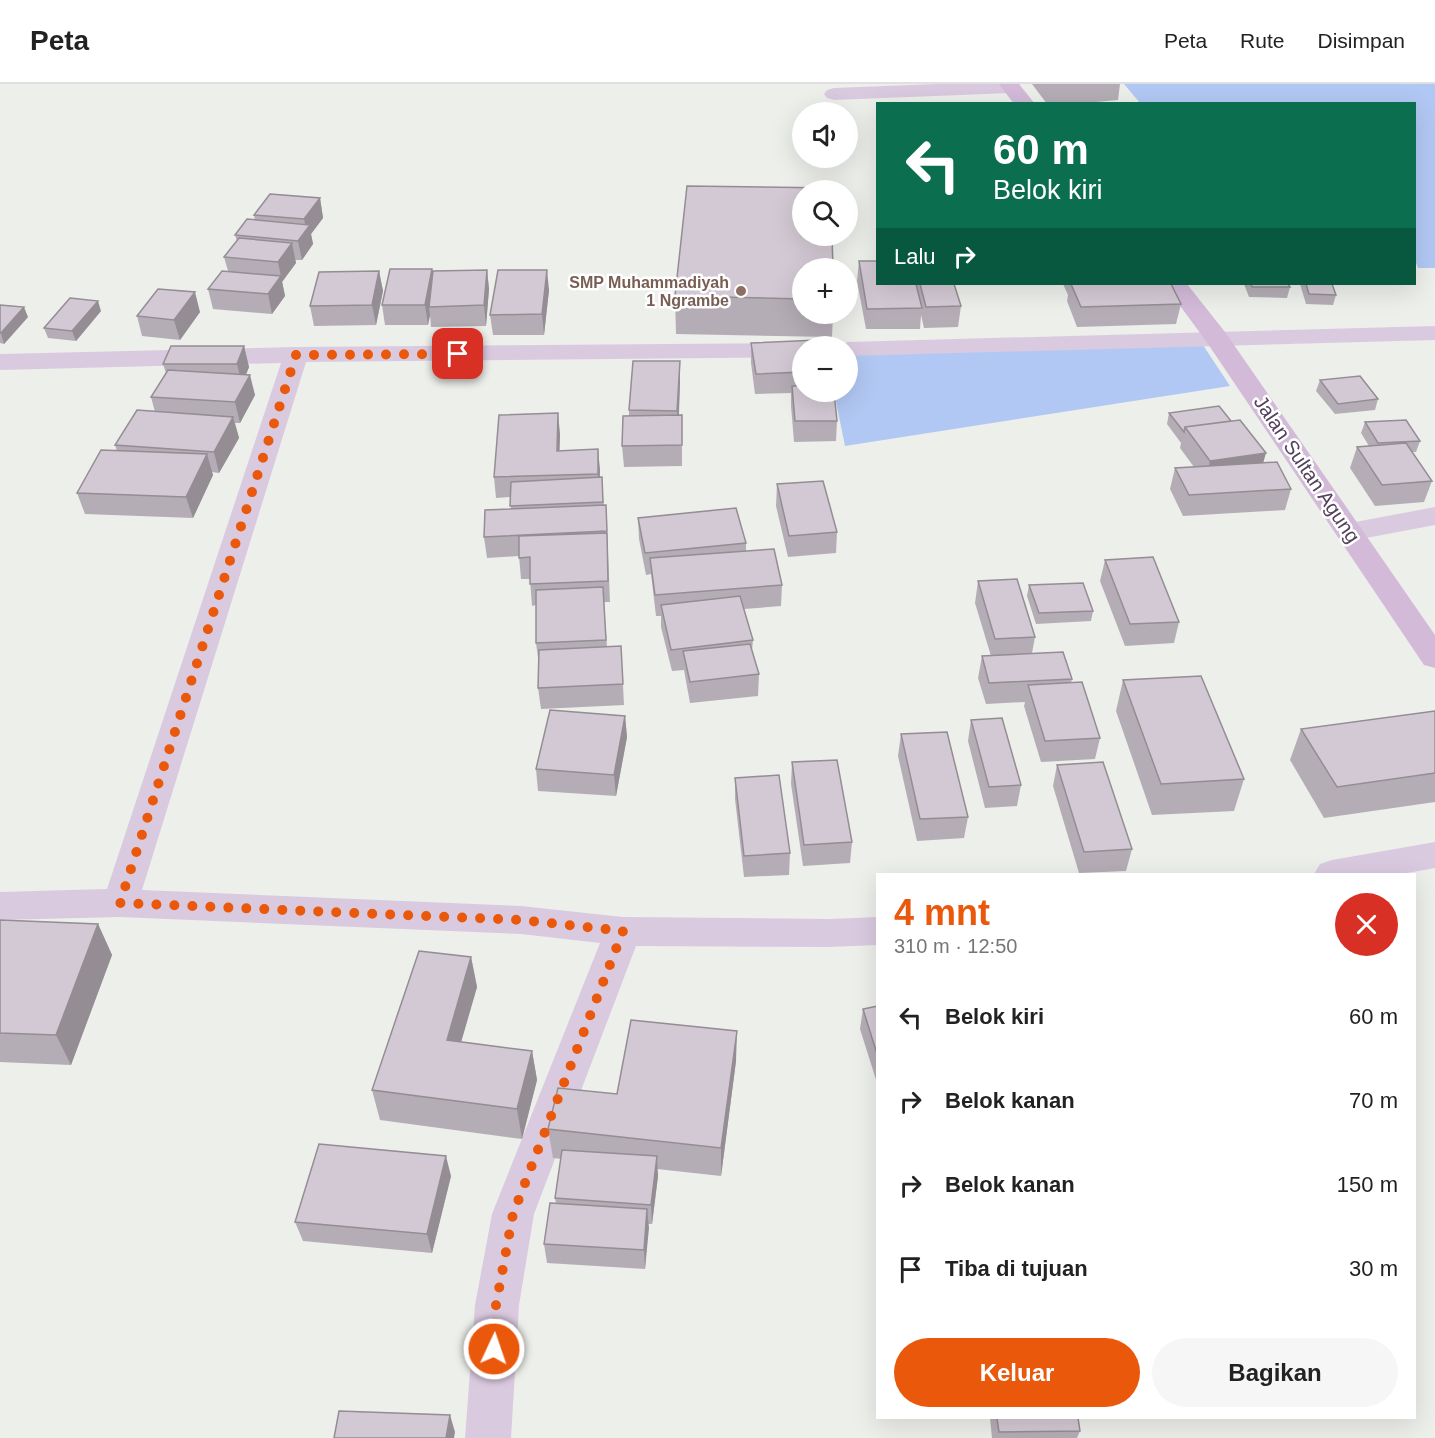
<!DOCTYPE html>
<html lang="id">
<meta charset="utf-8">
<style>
:root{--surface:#fff;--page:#f6f6f6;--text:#222;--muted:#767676;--line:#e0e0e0;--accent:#ea580c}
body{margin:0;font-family:Helvetica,sans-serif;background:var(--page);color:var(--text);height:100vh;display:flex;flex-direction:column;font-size:22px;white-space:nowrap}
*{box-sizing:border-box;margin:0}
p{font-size:20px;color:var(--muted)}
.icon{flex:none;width:33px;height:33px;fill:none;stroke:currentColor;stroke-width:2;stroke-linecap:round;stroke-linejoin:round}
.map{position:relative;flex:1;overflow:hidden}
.sheet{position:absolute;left:876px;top:789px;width:540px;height:546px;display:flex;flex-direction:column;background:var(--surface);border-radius:0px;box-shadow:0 6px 24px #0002}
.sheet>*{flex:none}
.guide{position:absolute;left:876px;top:18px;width:540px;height:183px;border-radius:0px;box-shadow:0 6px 24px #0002;background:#0b6e4f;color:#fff;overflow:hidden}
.tools{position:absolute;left:792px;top:18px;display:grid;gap:12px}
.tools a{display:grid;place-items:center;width:66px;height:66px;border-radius:50%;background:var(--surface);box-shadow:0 6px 24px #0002;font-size:30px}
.pin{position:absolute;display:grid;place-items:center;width:51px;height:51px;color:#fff;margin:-26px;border-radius:12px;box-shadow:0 3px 9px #0006}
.me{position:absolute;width:66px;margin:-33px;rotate:3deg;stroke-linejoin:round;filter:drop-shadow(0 0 4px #0008)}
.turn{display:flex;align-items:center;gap:21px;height:126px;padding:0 18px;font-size:27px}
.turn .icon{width:78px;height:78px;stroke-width:2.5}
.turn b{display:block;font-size:42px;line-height:51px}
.then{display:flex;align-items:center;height:57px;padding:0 18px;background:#0003;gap:12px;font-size:22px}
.round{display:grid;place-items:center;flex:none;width:63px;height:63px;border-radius:32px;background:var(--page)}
.overview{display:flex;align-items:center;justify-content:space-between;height:102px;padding:0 18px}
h1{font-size:36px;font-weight:600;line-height:45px;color:var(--accent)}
.primary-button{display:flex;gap:12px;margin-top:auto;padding:12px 18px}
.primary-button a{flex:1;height:69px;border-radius:36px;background:var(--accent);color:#fff;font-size:24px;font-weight:600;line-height:69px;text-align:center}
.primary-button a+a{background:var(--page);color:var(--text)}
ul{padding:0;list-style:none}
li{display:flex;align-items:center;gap:18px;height:84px;padding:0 18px}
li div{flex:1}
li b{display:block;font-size:22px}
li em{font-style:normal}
header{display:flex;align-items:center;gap:36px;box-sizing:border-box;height:84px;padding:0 30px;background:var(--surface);border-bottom:2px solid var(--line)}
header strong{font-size:28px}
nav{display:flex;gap:33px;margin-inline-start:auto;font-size:21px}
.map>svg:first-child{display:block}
</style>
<header>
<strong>Peta</strong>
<nav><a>Peta</a><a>Rute</a><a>Disimpan</a></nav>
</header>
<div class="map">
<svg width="1435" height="1354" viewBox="0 0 1435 1354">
<rect width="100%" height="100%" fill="#edefeb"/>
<path fill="#b2c8f4" d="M1124,0h311v184h-17l-3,-8 -1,-156 -274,-1z
M1201,258l29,44 -385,60 -11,-54h14v-39z"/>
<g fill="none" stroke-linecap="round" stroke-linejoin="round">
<path fill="#dacae0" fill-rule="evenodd" d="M937,0h82l2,3 -3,4 -7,2 -177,7 -7,-2 -3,-4 3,-4 7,-2z
M1435,242v14l-587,16v-10h-11l11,-4z
M802,259l10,3h-10v11l-496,5 -164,528 379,16 102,11 206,2 49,-2v28l-49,2 -193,-1 -102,268 -15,91 -8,133h-46l10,-133 17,-91 108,-271 -79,-9 -401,-17 -120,3v-28l107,-3 174,-526 -281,7v-16l296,-7z
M1435,423v18l-85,16 -10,-3 -4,-6 4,-6 10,-3z
M1435,758v26l-33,6h-88l6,-10 12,-4z"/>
<path fill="#d2bad8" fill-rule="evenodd" d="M999,0h20l16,20h-21z
M1164,200h23l38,48 210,303v33l-11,-3 -218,-324z"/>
</g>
<path fill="#b5adb6" d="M1032,0h88l-2,16 -44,4h-27z
M320,114l3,20 -12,16 2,10 -11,16h-7l1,3 -14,19 3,14 -13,18 -59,-5 -5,-20 20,-18 -4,-14 13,-16 -2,-6 20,-15 -1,-5z
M859,177l58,25v-2h37l7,22 -3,21 -34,1 -3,-13 -1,14h-54l-9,-48z
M802,184v46h31l-1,23 -156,-3 -1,-38z
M487,186l2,19 -3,37 -55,1 -1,-12 -2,10h-43l-3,-20 51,-31z
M379,187l4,20 -7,34 -62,1 -4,-20z
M1063,200h108l10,20 -5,20 -99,3 -10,-26 1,-6z
M1244,200h44l2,3 -3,11 -38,-1z
M1300,200h32l4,11 -3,10 -27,-1z
M549,206l-5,45h-51l-3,-20z
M0,221l28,12 -24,27 -4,-1z
M101,227l-25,30 -28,-3 -4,-10z
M200,228l-20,28 -38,-4 -5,-20z
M751,259l51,3v46l35,29 -1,20 -42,1 -3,-36v-13l-36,1 -4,-31z
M244,262l5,21 -3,7 9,21 -15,28h-5l4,15 -20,35 -7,-1 1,3 -20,43 -108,-4 -8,-21 40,-42 -2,-6 40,-33 -4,-15 15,-24 -3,-9z
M680,277v21l-1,33h3v51l-58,1 -2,-21 7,-30v-6z
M1320,296l58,19 -3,11 -40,4 -19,-23z
M1169,329l94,50 28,26 -6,21 -102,6 -13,-27 5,-21 19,-1 -14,-19 1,-5 -14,-19z
M1365,338l55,19 -4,11h-4l20,29 -8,21 -49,4 -25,-38 7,-21 12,-1 -8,-13z
M560,350l-1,17 39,-2 2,29 4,27h2l2,47 2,50h-6l3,45 14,-1 3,59 -83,4 -3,-21 1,-23 -3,-22v-38l-4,1 -2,-27h-9l-2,-23 -32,2 -3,-21 27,-28v-12l-15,1 -2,-21z
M777,400l60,48 -1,21 -48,4 -12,-51z
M638,434l108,25v8l36,34 -1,21 -37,3 9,31 -1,11 7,23 -1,22 -68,7 -6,-33 -12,1 -11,-44v-11h-5l-5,-42 -5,1 -7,-36z
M1105,476l74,62 -5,21 -49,3 -25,-65z
M978,497l57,56 -3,16 40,26 -1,4 29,55 -5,21 -54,3 -17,-56 1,-4 -39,2 -8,-26 4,-22h9l-16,-53z
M1029,501l64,26 -2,10 -55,3 -9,-28z
M1123,596l121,99 -10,32 -82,4 -36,-104z
M1435,627v91l-111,16 -34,-58 11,-31z
M625,632l2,21 -11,59 -78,-5 -2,-22z
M971,636l50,65 -4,21 -32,2 -17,-67z
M901,650l67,83 -4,21 -47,3 -19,-85z
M792,678l60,80 -2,21 -47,3 -12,-82z
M1057,681l75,84 -6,22 -47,2 -26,-87z
M735,694l55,75 -1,22 -45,2 -9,-78z
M0,836l98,4 14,31 -41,110 -71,-3z
M471,873l6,30 -16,55 71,9 5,29 -15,59 -142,-19 -8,-30z
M878,922v80l-18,-57 3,-20z
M736,977l-15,115 -64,-7 1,7 -6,48h-4l-3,45 -98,-6 -3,-19 12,-40 -1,-6 6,-39 -8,-1 -5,-29 69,-35z
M451,1092l-19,77 -129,-12 -8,-19z
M990,1334h88l2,13 -3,7h-85z"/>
<path fill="#948d94" d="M320,114l3,20 -12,16 2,10 -11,16 -4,-19 8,-12 -2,-10z
M292,159l4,20 -14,19 -4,-20z
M432,185l3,20 -6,18 1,8 -2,10 -3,-20z
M487,186l2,19 -3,37 -2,-21z
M547,186l2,20 -5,45 -2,-21z
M379,187l4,20 -7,34 -4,-20z
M281,192l4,20 -13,18 -4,-20z
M195,208l5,20 -20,28 -6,-20z
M98,217l3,10 -25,30 -4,-10z
M24,223l4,10 -24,27 -3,-11z
M244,262l5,21 -7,18 -5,-21z
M680,277v21l-2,50 -1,-21z
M250,291l5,20 -15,28 -5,-21z
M558,329l2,21 -1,38 -2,-21z
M233,333l6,21 -20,35 -5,-21z
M598,365l2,21 -1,25 -1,-21z
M1266,369l-6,21 -55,8 5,-21z
M207,370l6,21 -20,43 -7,-21z
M625,632l2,21 -11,59 -2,-21z
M98,840l14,31 -41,110 -15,-30z
M471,873l6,30 -24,83 -6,-30z
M737,947l-1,30 -15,115v-28z
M532,967l5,29 -15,59 -5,-30z
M446,1072l5,20 -19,77 -5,-19z
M657,1072l1,20 -6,48 -1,-19z
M647,1125l2,19 -4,41 -1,-19z
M450,1331l5,17 -1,6h-8z"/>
<path fill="#d3c9d4" stroke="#948d94" stroke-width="1.5" d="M687,102l144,2v2h-29v46h30l1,32h-31v31l-127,-3z
M270,110l50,4 -16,21 -50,-4z
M247,135l63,6 -12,16 -63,-6z
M239,154l53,5 -14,19 -54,-5z
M859,177h19v23h38l6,24 -55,1z
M390,185h42l-7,36h-43z
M487,186l-3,35 -55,2 4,-36z
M498,186h49l-5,44 -52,1z
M222,187l59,5 -13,18 -60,-5z
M379,187l-7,34 -62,1 9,-34z
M920,200h34l7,22 -35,1z
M1071,200h100l10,20 -100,3z
M1251,200h37l2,3h-38z
M1306,200h26l4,11 -27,-1z
M158,205l37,3 -21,28 -37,-4z
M70,214l28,3 -26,30 -28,-3z
M0,221l24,2 -23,26h-1z
M818,256l1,6h-17v26l-46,2 -5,-31z
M171,262h73l-7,18h-74z
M633,277h47l-3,50 -48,-1z
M168,286l82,5 -15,27 -84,-5z
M1360,292l18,23 -40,5 -18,-24z
M792,302h10v6h32l3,29h-42z
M1219,322l12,15 -46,6 -1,5 -15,-19z
M137,326l96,7 -19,35 -99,-7z
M558,329l-1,38 41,-2v25l-104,3 5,-62z
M682,331v30l-60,1 1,-30z
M1240,336l26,33 -56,8 -25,-34z
M1406,336l14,21 -42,2 -13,-21z
M1406,359l26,38 -50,4 -25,-38z
M101,366l106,4 -21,43 -109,-4z
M1277,378l14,27 -102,6 -14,-27z
M602,393l1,25 -93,4 1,-24z
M823,397l14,51 -48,4 -12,-52z
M606,421l1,26 -123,6 1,-27z
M736,424l10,35 -101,10 -7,-35z
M607,449l1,48 -78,3v-27l-11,1v-22z
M774,465l8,36 -127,10 -5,-37z
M1153,473l26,65 -49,2 -25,-64z
M1017,495l18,58 -40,2 -17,-58z
M1083,499l10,28 -54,2 -10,-28z
M603,503l3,53 -70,3v-53z
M740,512l13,44 -82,10 -10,-45z
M750,560l9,30 -69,8 -7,-31z
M621,562l2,38 -85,4 1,-38z
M1063,568l9,27 -83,4 -7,-27z
M1201,592l43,103 -83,5 -38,-104z
M1082,598l18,56 -55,3 -17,-56z
M550,626l75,6 -11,59 -78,-6z
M1435,627v62l-98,14 -36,-58z
M1002,634l19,67 -32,2 -18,-67z
M947,648l21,85 -48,2 -19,-85z
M837,676l15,82 -48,3 -12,-83z
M1103,678l29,87 -48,3 -27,-87z
M779,691l11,78 -46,3 -9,-78z
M0,836l98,4 -42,111 -56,-2z
M419,867l52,6 -24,83 85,11 -15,58 -145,-19z
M878,922v51l-15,-48z
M631,936l106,11 -16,117 -173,-19 10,-41 59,6z
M319,1060l127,12 -19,78 -132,-12z
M562,1066l95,6 -6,49 -96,-7z
M550,1119l97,6 -3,41 -100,-6z
M339,1327l111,4 -4,23h-112z
M997,1334h81l2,13 -81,1z"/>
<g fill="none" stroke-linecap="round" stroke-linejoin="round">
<path stroke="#ea580c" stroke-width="10" stroke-dasharray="0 18" d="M458,270l-162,1 -176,548 401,17 102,11 -110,283 -17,91 -2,44"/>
</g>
<circle fill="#8d6e63" stroke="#fff" stroke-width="2" cx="741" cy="207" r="6"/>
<g text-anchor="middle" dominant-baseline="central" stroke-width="5" stroke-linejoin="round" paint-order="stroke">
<g font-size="16" font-weight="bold" fill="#785e54" stroke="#fff" text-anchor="end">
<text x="729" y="198">SMP Muhammadiyah<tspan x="729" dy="18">1 Ngrambe</tspan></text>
</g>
<g font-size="20" fill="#54415b" stroke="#fff">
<text transform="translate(1307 385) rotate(56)">Jalan Sultan Agung</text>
</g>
</g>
</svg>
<div class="tools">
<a><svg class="icon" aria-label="sound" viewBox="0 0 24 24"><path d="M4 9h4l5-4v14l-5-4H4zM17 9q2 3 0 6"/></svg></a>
<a><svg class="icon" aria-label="search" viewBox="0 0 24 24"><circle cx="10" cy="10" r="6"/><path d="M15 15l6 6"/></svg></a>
<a>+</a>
<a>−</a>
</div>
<div class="pin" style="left:458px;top:270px;background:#d93025"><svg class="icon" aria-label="arrive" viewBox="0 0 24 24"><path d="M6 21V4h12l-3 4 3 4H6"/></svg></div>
<svg class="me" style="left:494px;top:1265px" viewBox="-20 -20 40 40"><circle r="17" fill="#ea580c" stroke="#fff" stroke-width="3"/><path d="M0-11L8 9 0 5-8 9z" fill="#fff"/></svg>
<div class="guide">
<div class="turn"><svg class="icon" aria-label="left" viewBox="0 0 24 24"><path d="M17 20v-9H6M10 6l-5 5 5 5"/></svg><div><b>60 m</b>Belok kiri</div></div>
<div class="then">Lalu<svg class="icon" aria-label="right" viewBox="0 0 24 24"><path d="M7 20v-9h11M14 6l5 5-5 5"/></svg></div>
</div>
<section class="sheet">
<div class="overview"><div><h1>4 mnt</h1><p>310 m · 12:50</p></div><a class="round" style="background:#d93025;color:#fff"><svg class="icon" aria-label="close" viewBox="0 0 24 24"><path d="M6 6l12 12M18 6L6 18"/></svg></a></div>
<ul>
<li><svg class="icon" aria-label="left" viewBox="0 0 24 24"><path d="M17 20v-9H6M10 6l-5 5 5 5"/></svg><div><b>Belok kiri</b></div><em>60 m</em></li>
<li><svg class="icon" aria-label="right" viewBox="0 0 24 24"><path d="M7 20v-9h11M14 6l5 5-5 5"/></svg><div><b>Belok kanan</b></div><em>70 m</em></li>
<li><svg class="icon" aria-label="right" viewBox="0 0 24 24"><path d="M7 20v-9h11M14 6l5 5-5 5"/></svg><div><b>Belok kanan</b></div><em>150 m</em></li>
<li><svg class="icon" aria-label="arrive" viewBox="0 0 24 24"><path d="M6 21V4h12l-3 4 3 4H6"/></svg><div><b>Tiba di tujuan</b></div><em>30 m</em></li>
</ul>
<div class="primary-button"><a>Keluar</a><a>Bagikan</a></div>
</section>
</div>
